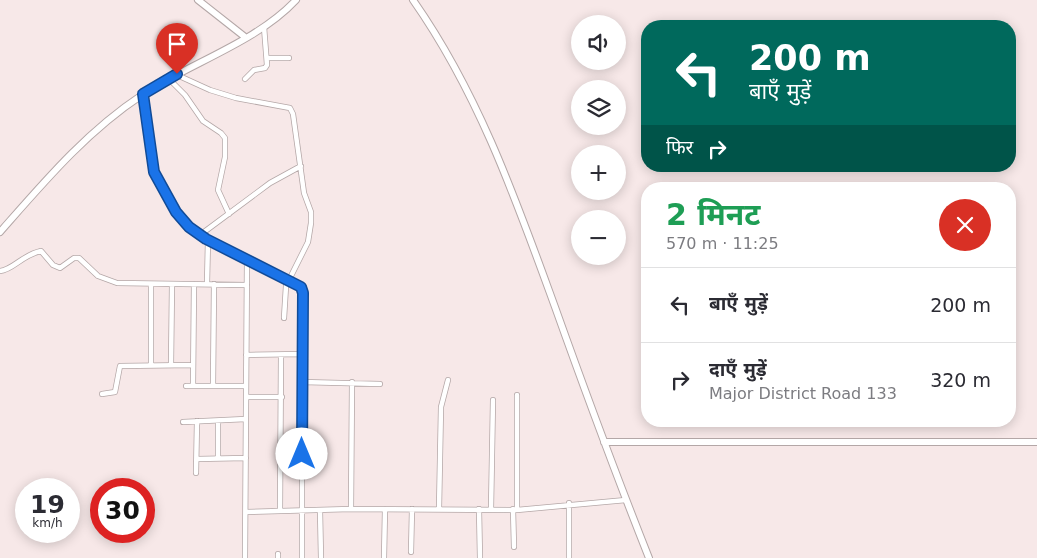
<!DOCTYPE html>
<html lang="hi">
<meta charset="utf-8">
<style>
:root{--surface:#fff;--page:#f7f7f7;--text:#2b2b33;--muted:#7c7c81;--line:#e1e1e2}
body{margin:0;font-family:"DejaVu Sans","Noto Sans Devanagari",sans-serif;background:var(--page);color:var(--text);height:100vh;display:flex;flex-direction:column;font-size:19px;white-space:nowrap}
*{box-sizing:border-box;margin:0}
p{font-size:16px;color:var(--muted)}
.icon{flex:none;width:28px;height:28px;fill:none;stroke:currentColor;stroke-width:2;stroke-linecap:round;stroke-linejoin:round}
.map{position:relative;flex:1;overflow:hidden}
.sheet{position:absolute;left:641px;top:182px;width:375px;height:245px;display:flex;flex-direction:column;background:var(--surface);border-radius:20px;box-shadow:0 2px 12px #0003}
.sheet>*{flex:none}
.guide{position:absolute;left:641px;top:20px;width:375px;height:152px;border-radius:20px;box-shadow:0 2px 12px #0003;background:#00695c;color:#fff;overflow:hidden}
.tools{position:absolute;left:571px;top:15px;display:grid;gap:10px}
.tools a{display:grid;place-items:center;width:55px;height:55px;border-radius:50%;background:var(--surface);box-shadow:0 2px 12px #0003;font-size:25px}
.speed{position:absolute;left:15px;top:478px;display:flex;gap:10px;font-size:25px;font-weight:700;text-align:center}
.speed>*{display:grid;place-content:center;width:65px;height:65px;border-radius:50%;background:var(--surface);box-shadow:0 2px 12px #0003;line-height:1}
.speed small{font-size:12px;font-weight:400}
.speed .limit{border:8px solid #d22;background:#fff;color:#111}
.pin{position:absolute;display:grid;place-items:center;width:42px;height:42px;color:#fff;margin:-51px -21px;border-radius:50% 50% 50% 0;rotate:-45deg;box-shadow:0 0 5px #0007}
.pin .icon{rotate:45deg}
.me{position:absolute;width:55px;margin:-28px;rotate:0deg;stroke-linejoin:round;filter:drop-shadow(0 0 4px #0008)}
.turn{display:flex;align-items:center;gap:18px;height:105px;padding:0 25px;font-size:22px}
.turn .icon{width:65px;height:65px;stroke-width:2.5}
.turn b{display:block;font-size:35px;line-height:42px}
.then{display:flex;align-items:center;height:48px;padding:0 25px;background:#0003;gap:10px;font-size:19px}
.round{display:grid;place-items:center;flex:none;width:52px;height:52px;border-radius:26px;background:var(--page)}
.overview{display:flex;align-items:center;justify-content:space-between;height:85px;padding:0 25px}
h1{font-size:30px;font-weight:700;line-height:38px;color:#1e9e55}
ul{padding:0;list-style:none}
li{display:flex;align-items:center;gap:15px;height:75px;padding:0 25px;border-top:1px solid var(--line)}
li div{flex:1}
li b{display:block;font-size:19px}
li em{font-style:normal}
.map>svg:first-child{display:block}
</style>
<div class="map">
<svg width="1037" height="558" viewBox="0 0 1037 558">
<rect width="100%" height="100%" fill="#f7e8e8"/>
<g fill="none" stroke-linecap="round" stroke-linejoin="round">
<defs>
<path id="street" d="M267,58h22
M177,75l33,15 26,8 54,10 3,6 11,79 7,19v11l-3,19 -22,44 -2,32
M169,79l16,16 18,26 18,12 4,5v19l-7,33 11,24
M245,79l9,-9 11,-2 2,-3 -3,-38
M143,94l11,78 22,40 13,15 17,12 95,48 2,6 -1,61
M200,235l70,-52 31,-17
M0,271c13,-1 22,-16 41,-20l12,14 7,3 14,-10h5l19,18 19,7 130,2
M207,284l1,-44
M246,355l56,-1v204
M151,365v-81
M171,365l1,-81
M302,382l78,2
M186,386h60
M193,386l1,-102
M213,386l1,-102
M102,394l13,-2 5,-26 73,-1
M517,395v115
M246,397h36
M183,422l63,-3
M218,458v-37
M197,459l49,-1
M196,473l1,-52
M351,509l1,-127
M439,509l2,-102 7,-27
M479,509l1,49
M491,509l2,-109
M513,509l1,38
M280,510l1,-155
M320,510l1,48
M246,512l105,-3 166,1 109,-10
M411,552l1,-43
M278,554v4
M245,558l2,-300
M384,558l1,-49
M569,558v-55"/>
<path id="secondary" d="M198,0l47,37
M413,0c66,94 103,200 142,307 30,84 61,168 94,251
M0,232c44,-50 86,-100 142,-137 48,-32 115,-53 154,-95
M604,442h433"/>
</defs>
<use href="#street" stroke="#b4a7a7" stroke-width="6"/>
<use href="#secondary" stroke="#b4a7a7" stroke-width="8"/>
<use href="#street" stroke="#fff" stroke-width="4.5"/>
<use href="#secondary" stroke="#fff" stroke-width="6"/>
</g>
<g fill="none" stroke-linecap="round" stroke-linejoin="round">
<defs>
<path id="route" d="M177,74l-34,20 11,78 22,40 13,15 17,12 95,48 2,6 -1,161"/>
</defs>
<use href="#route" stroke="#114b97" stroke-width="12"/>
<use href="#route" stroke="#1a73e8" stroke-width="9"/>
</g>
</svg>
<div class="tools">
<a><svg class="icon" aria-label="sound" viewBox="0 0 24 24"><path d="M4 9h4l5-4v14l-5-4H4zM17 9q2 3 0 6"/></svg></a>
<a><svg class="icon" aria-label="layers" viewBox="0 0 24 24"><path d="M12 4l9 5-9 5-9-5zM3 14l9 5 9-5"/></svg></a>
<a>+</a>
<a>−</a>
</div>
<div class="speed"><div>19<small>km/h</small></div><div class="limit">30</div></div>
<div class="pin" style="left:177px;top:74px;background:#d93025"><svg class="icon" aria-label="arrive" viewBox="0 0 24 24"><path d="M6 21V4h12l-3 4 3 4H6"/></svg></div>
<svg class="me" style="left:302px;top:454px" viewBox="-20 -20 40 40"><circle r="19" fill="#fff"/><path d="M0-13L10 11 0 6-10 11z" fill="#1a73e8"/></svg>
<div class="guide">
<div class="turn"><svg class="icon" aria-label="left" viewBox="0 0 24 24"><path d="M17 20v-9H6M10 6l-5 5 5 5"/></svg><div><b>200 m</b>बाएँ मुड़ें</div></div>
<div class="then">फिर<svg class="icon" aria-label="right" viewBox="0 0 24 24"><path d="M7 20v-9h11M14 6l5 5-5 5"/></svg></div>
</div>
<section class="sheet">
<div class="overview"><div><h1>2 मिनट</h1><p>570 m · 11:25</p></div><a class="round" style="background:#d93025;color:#fff"><svg class="icon" aria-label="close" viewBox="0 0 24 24"><path d="M6 6l12 12M18 6L6 18"/></svg></a></div>
<ul>
<li><svg class="icon" aria-label="left" viewBox="0 0 24 24"><path d="M17 20v-9H6M10 6l-5 5 5 5"/></svg><div><b>बाएँ मुड़ें</b></div><em>200 m</em></li>
<li><svg class="icon" aria-label="right" viewBox="0 0 24 24"><path d="M7 20v-9h11M14 6l5 5-5 5"/></svg><div><b>दाएँ मुड़ें</b><p>Major District Road 133</p></div><em>320 m</em></li>
</ul>
</section>
</div>
